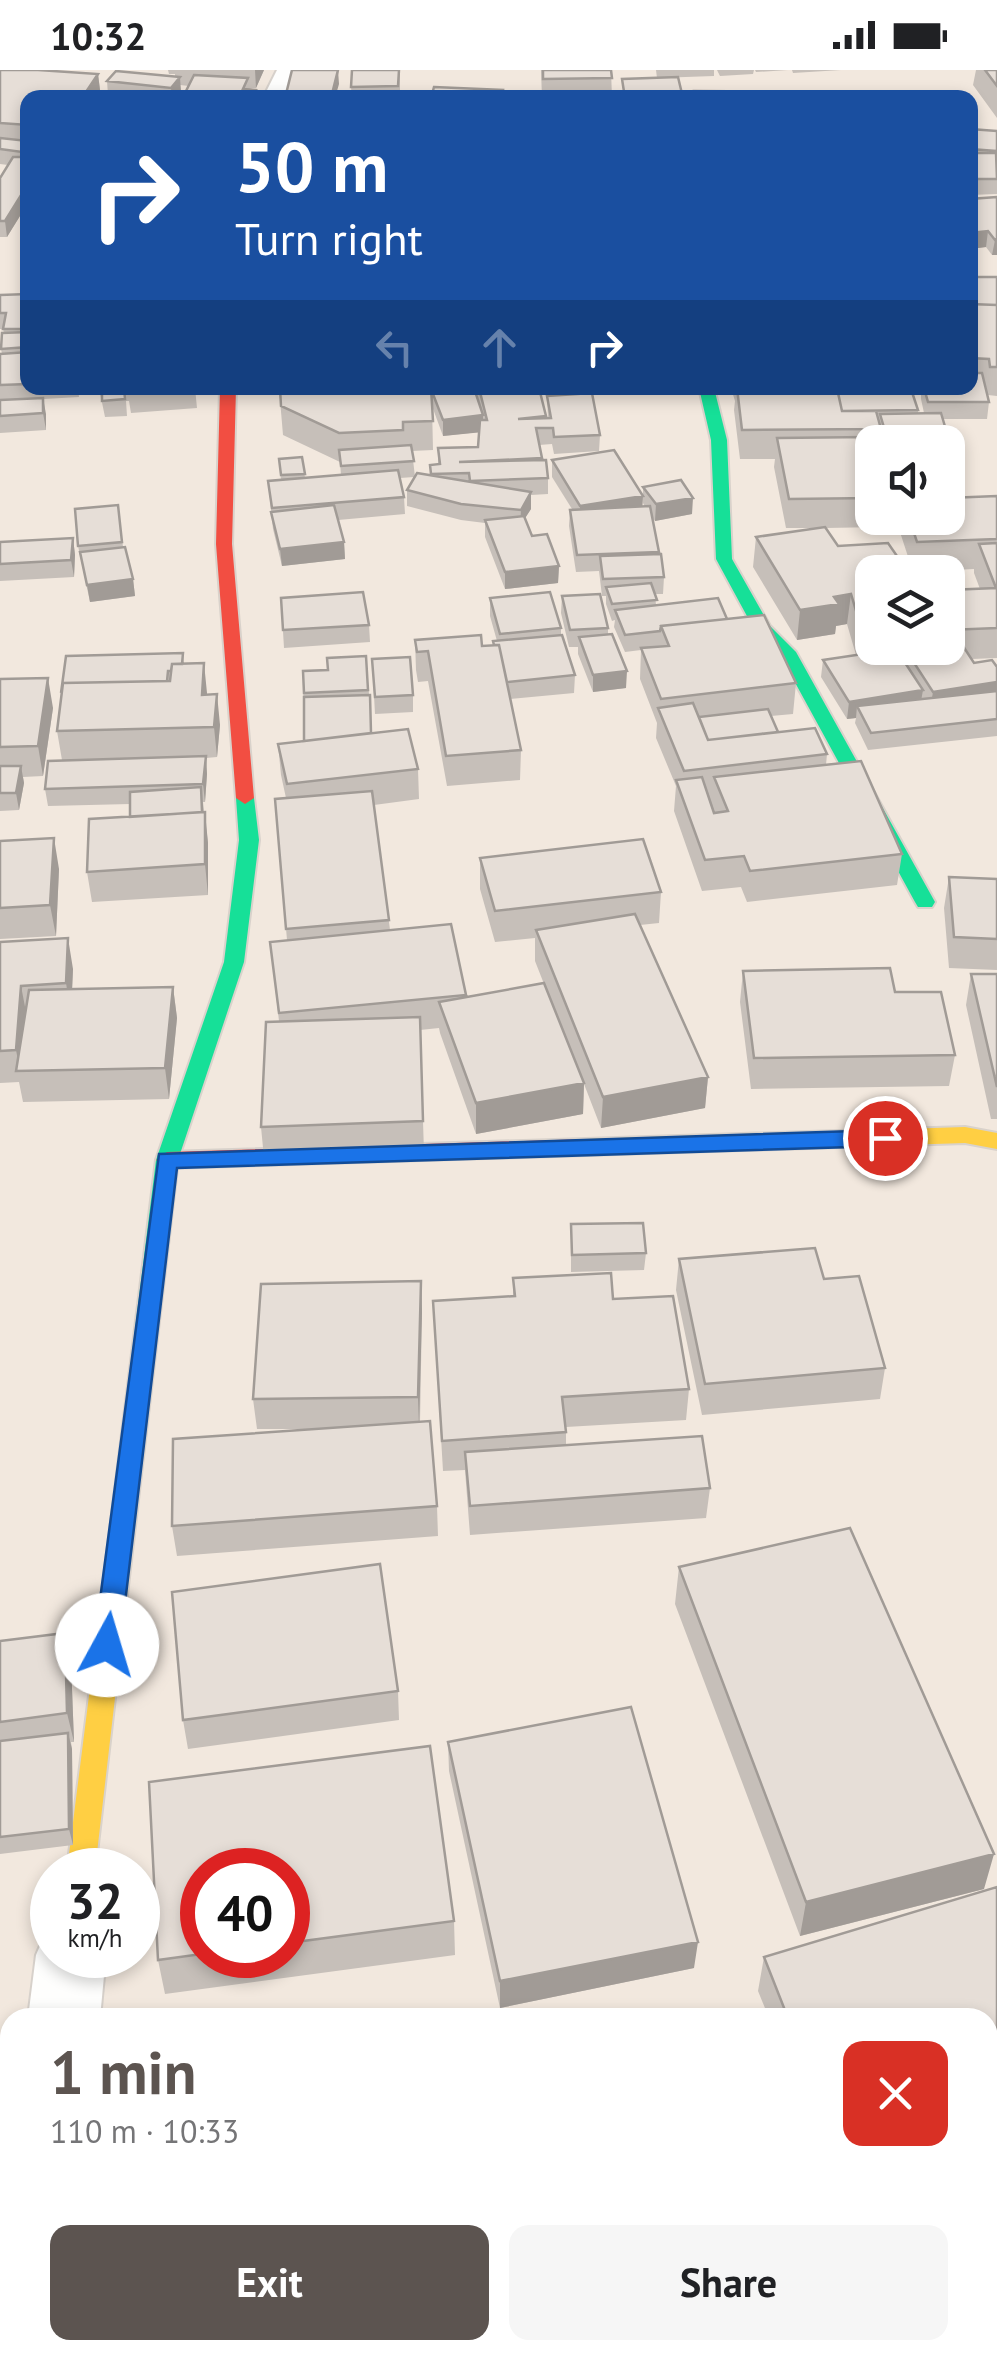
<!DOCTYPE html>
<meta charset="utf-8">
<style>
:root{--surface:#fff;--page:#f6f6f6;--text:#202124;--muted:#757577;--accent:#5c5450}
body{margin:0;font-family:"PT Sans",sans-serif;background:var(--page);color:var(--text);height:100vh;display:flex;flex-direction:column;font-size:38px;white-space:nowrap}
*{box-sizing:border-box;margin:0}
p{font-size:32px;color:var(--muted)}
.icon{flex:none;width:55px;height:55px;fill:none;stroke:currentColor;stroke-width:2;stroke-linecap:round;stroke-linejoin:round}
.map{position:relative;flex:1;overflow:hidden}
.drawer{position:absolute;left:0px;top:1938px;width:998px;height:352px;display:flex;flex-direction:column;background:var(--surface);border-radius:30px 30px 0 0;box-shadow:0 5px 15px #0003}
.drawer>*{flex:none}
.guide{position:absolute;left:20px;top:20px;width:958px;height:305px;border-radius:20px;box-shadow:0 5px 15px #0003;background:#1a4fa0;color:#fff;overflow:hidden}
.buttons{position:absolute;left:855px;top:355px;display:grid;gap:20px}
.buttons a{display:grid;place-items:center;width:110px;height:110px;border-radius:20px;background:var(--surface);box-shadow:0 5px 15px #0003;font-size:50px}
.speed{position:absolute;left:30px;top:1778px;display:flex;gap:20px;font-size:50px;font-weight:700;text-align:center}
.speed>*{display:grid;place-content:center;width:130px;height:130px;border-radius:50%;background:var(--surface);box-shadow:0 5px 15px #0003;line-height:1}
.speed small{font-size:25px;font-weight:400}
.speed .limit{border:15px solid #d22;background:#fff;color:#111}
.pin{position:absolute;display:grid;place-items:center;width:85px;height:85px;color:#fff;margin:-42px;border:5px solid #fff;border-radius:50%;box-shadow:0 2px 10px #0007}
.me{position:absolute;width:110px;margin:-55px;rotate:6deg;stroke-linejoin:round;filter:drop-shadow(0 0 8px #0008)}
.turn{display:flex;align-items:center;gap:35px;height:210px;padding:0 50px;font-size:45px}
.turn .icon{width:130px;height:130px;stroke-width:2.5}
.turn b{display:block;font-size:70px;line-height:85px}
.lanes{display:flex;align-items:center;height:95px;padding:0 50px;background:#0003;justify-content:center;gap:50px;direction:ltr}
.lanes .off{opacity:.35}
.round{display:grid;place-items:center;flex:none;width:105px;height:105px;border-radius:20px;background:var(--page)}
.summary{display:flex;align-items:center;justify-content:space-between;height:170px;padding:0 50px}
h1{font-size:60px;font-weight:700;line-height:75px;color:var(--accent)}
.action{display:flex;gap:20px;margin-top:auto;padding:20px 50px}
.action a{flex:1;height:115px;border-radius:20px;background:var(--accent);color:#fff;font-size:40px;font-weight:700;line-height:115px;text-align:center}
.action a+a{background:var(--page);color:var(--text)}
.status{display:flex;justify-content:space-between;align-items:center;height:70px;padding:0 50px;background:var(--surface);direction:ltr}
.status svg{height:28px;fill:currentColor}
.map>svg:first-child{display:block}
</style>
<div class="status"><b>10:32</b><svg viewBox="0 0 49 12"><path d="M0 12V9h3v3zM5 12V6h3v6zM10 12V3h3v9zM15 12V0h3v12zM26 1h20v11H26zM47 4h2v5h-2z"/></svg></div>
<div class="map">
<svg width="997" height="2289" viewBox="0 0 997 2289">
<rect width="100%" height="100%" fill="#f9f5f0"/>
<path fill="#f2e8de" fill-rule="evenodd" d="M0,0h997v2289h-997zM28,28h942v290h-942zM872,372h76v76h-76zM872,502h76v76h-76zM52,1800h86v85h-86zM202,1800h86v85h-86zM10,1948h978v332h-978z"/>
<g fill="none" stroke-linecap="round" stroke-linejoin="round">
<defs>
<path id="lane" d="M277,0h22l-13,28h-23z"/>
<path id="street" d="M52,1859v26h54l-6,63h-72l8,-63 10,-23z
M10,2244v36h48l-2,9h-56v-41z"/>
<path id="fast" d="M699,318h15l13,52 5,119 38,67 26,26 139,250 -3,5h-14l-3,-5 -135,-247 -26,-26 -38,-70 -5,-119z
M245,722l9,6 5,42 -15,122 -66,198 -37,314 -3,7 -9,3 -9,-3 -3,-7 39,-314 68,-198 15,-122 -3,-42z"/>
<path id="slow" d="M965,1057l32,6v16l-32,-6 -379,12 -11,-8 11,-8z
M129,1394l9,3 3,7 -46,396h-28l50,-396 3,-7z"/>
<path id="jam" d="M220,318h16l-4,156 22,254 -9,6 -9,-6 -20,-254z
M586,1069l11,8 -11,8 -419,13 -11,-8 11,-8z"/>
</defs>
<use href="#lane" stroke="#d7d1cb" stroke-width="4"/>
<use href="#street" stroke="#d7d1cb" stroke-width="4"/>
<use href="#fast" stroke="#d9d2cb" stroke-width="4"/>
<use href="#slow" stroke="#d9d2cb" stroke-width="4"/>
<use href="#jam" stroke="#d9d2cb" stroke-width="4"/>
<use href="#lane" fill="#fefefd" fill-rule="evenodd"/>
<use href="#street" fill="#fefefd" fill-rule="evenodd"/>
<use href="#fast" fill="#16e098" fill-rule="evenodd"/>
<use href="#slow" fill="#ffcf43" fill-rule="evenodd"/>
<use href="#jam" fill="#f24e42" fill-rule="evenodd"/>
</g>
<path fill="#c6bfb9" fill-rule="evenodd" d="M0,0l98,4 3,24h-73v105l-21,34h-7v-59l8,-13 -8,-1z
M168,0h96l-8,18h-7l7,2 1,8h-74l6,-12 -9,-1 1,7 -4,6h-50l-19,-3 -1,-14 68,-4v-3h-6z
M400,0v28h-48l-1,-11z
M541,0h70l1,28h-70z
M656,0h58v6l-57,2z
M717,0h37l-1,4 -33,2z
M755,0h33l-32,2z
M792,0h49l-48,3z
M976,0h21v48l-24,-33z
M970,59l27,2v63l-27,1z
M997,127v58h-5l-6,-8 -16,2v-50z
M970,207h27v119l-9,-1 1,7 -2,17h-45l7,21 -1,12v-10h-67l-1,-5 -1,5h-7v76h9l-1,9 -54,1 12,18 34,26v76h76v-58l32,-1 -6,-16v-4l-61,3 -14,-43 1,-11h48l49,-22v162l-25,1 2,4 23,4v69l-129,14 -13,-27 1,-5 -9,1 -26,-42 2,-17 33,-5 -9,-31 -11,2 -1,8 -38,6 -44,-73 3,-30 61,-9h-31l-12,-61 1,-8h-35l-6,-49 1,-9 -4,-13h122l-1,4 18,-1 -17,-1 1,-2h116zM913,324h8v5l3,14h-6v-3z
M28,224v94h50l1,9 -35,2 2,31 -46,3v-79h2l-1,-5 3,-16 -1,-4h-3v-34z
M85,318h110l2,20 -66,5 -2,-12h-3l1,15 -22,1 -6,-29 -13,1z
M279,318l152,1 3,-1h40l6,18 -4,-18h63l7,30h2l-1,-22 53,39 -1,16 -45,3 -2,-10 -13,1 2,15 7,18v16l-17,1v14l-6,9 7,18 27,30 -1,17 -53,6 -20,-52v-14l-24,-3 -54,-14v-16l7,-13 -14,1 4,19 1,17 -67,6 6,22 1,17 -63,7 -9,-37 -5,-48 13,-1 -2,-21 23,-2 3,21 36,-3 -1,-13 -57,-27zM432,336l11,30 36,-4 -1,15 -40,1v16l-8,1v10l-15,2 -3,-26 21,-1z
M552,390l91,36 -1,11h3l-2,-4v-16l49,27 -37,7 -3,-4 12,60 -1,17h-8l1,11 71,14 69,64 -3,31 -22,2 7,16 49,22 -1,11 76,89 -5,31 -150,17 -6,-15 -39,4 -28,-80 2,-25 -20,-48 1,-15 -17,-44 1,-29 -16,2 -11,-25 1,-7 -3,1 -6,-17v-8h-4l-3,-25 -23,1 -7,-46 1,-16 2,-1 -20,-32z
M118,435l5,42 10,32 2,17 -45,6 -12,-56z
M73,468l2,17 -1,22 -74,4v-39z
M562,526l46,32v6l18,54 -33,4 -15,-38v-7h-9l-8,-34z
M281,528l88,27 1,17 -86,6z
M490,528l71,30v7l14,40 -1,18 -64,6 11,51 -1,30 -73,6 -19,-105 -10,1 -2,-12 -1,-30 67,6 11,-1v-4h4l-7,-25z
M183,583l1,11 23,31 13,30 -3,32 -11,1 1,16 -2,28h-2l5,41v52l-116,7 -5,-30 43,-55v-13l-82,2 -3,-17 17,-29 -5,-29z
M366,586l6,77 46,36 1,30 -45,6 16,125 76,65v2l87,10 -18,-46v-23l-40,4 -15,-53v-31l181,34 -2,31 -19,2 68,152 -3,31 -104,20 -17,-44 -1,30 -107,20 -36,-101 -1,-5 -19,2 4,122 -160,6 -3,-31 18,-106 -9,-79 17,-2 -12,-141 11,-1 -5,-23 -3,-31 26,-3 -1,-70 25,-1z
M372,589l41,36v17l-38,2z
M0,609l53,29 -10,68 -20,1 1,6 -5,27 -19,1z
M0,771l59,28 -3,67 -56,3z
M949,807l48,2v91l-48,-2 -5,-60z
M0,872l73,27 -1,20 101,-2 4,31 -8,81 -146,3 -4,-20 -19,1z
M743,901l152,21 60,63 -6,31 -198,3 -11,-87z
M971,904h26v145h-6l-25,-114z
M571,1154l75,29 -2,17 -73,2z
M679,1189l206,109 -5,31 -178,16 -26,-125z
M513,1208l100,21 76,90 -3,31 -120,7v18l144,43 -4,30 -236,17 -5,-65 -22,1 -10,-170 80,-5z
M421,1211l1,31 -2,110 17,84 1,30 -261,20 -5,-30 148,-97h-63l-4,-30z
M679,1497l305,322 -184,47 -125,-332z
M0,1571l71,21 3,80h-3l1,7 1,96 -73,9z
M398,1621l1,29 -211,29 -5,-29z
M448,1672l246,226 -194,40 -51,-237z
M430,1676l24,175 1,34 -290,39 -7,-34 -9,-178zM202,1800h86v85h-86z
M997,1817v340l-9,3v-212h-219l-11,-27 6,-34z"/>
<path fill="#a19b96" d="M255,0h9l-8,18z
M338,0l1,14 -4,14h-4z
M98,4l3,24h-19z
M180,7l1,15 -4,6h-5l-1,-10z
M28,74v18l-4,5 -2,-15z
M28,114v19l-21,34 -2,-16z
M988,161l-2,16 -16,2v-16z
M997,169v16h-5l3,-15z
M43,328l3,16v16l-3,-17z
M483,345v17l-40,4v-16z
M531,422v17l-11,17 1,-16z
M643,426l-1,16 -62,11v-17z
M693,428l-1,16 -37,7 1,-17z
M73,468l2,17 -1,22 -3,-17z
M344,472l1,17 -63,7 -2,-17z
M559,496l-1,17 -53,6v-17z
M133,509l2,17 -45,6 -3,-17z
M851,524l-4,30 -11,2 -1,8 -38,6 3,-30 34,-13z
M204,593l3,30 -2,32 -3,-30z
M627,601l-1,17 -33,4v-17z
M48,608l5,30 -10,68 -5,-30z
M997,612v17l-67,10 3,-17z
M923,620l-3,17 -63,-1 -1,12 -9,1 2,-17z
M217,624l3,31 -3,32 -3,-30z
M206,686l1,18 -2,28 -2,-18z
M21,696l3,17 -5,27 -3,-17z
M205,742l3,31v52l-3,-31z
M54,768l5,31 -3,67 -6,-31z
M68,868l5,31 -2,45 -5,-31z
M21,916l6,31 -7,54 -4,-21z
M173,917l4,31 -8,81 -4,-31z
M708,1007l-3,31 -104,20 2,-31z
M584,1013l-1,31 -107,20v-31z
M421,1211l1,31 -3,115 -1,-30z
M65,1563l6,29 3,80 -7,-29z
M68,1663l4,16 1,96 -4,-16z
M994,1784l-10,35 -184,47 6,-34z
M698,1872l-4,26 -194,40v-27z
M997,2130v27l-9,3v-27z
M317,2280h5v9h-5z"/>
<path fill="#e6ded7" stroke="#a19b96" stroke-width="2.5" d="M0,0h38l60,4 -16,24h-54v27l-28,-2z
M292,0h46l-7,28h-46z
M352,0h47l-1,16 -47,1z
M543,0h68l1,8 -69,1z
M985,0h12v16z
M116,1l64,6 -9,11 -64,-7z
M194,5l54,3 -5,11 13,1 -3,8 -70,-1z
M678,7l5,21h-58l-3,-19z
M434,17l69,3 -2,8h-70z
M694,21l186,1 1,6h-186z
M970,59l27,2v20l-27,-2z
M0,68l28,3v3l-6,8 -22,-3z
M970,83h26l1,26h-27z
M13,87h15v27l-23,37h-5v-43z
M997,127v42l-2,1 -7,-9 -18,2v-34z
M970,207h27v31v-3l-27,-1z
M28,224v35h-25l3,-16h-6v-18z
M970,234l27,1v62h-7l-1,-8 -19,-1z
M28,262v15l-27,2 1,-16z
M28,282v32l-28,1v-31z
M970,303h12l7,29h-61l-4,-14h46z
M102,318h22l1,11 -23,2z
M280,318h151l2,33 -30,1v8l-64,3 -58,-27z
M438,318h36l9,27 -40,5 -12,-31z
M479,318h60l7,28 -28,3 33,-1 -4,-22 45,-3 8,42 -46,2 -1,-9h-17l6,30 -83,4 87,-2 2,18 -78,3 -1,-8 -38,1 -1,-9 10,-1 -2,-16 40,-1 2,-27h7z
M737,318h100l5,23h34l5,18 -139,1z
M911,319l7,21 -76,1 -4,-18z
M43,328v15l-43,3v-16z
M941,343l8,27 -61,1 -8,-27z
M869,367l3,13v48l-83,1 -12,-61z
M411,375l3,16 -73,5 -2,-16z
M614,380l29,46 -63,10 -28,-46z
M302,387l3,17 -24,1 -2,-16z
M398,400l6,27 -132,11 -4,-27z
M417,403l114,19 -10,18 -60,-6 -54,-14z
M681,410l12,18 -37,6 -13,-17z
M997,426v43l-80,3 -8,-24h39v-20z
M118,435l4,37 -44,4 -3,-37z
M334,435l10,37 -64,7 -9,-37z
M650,436l9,46 -82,3 -7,-45z
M524,446l8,20 15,-2 12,32 -54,6 -20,-52z
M825,457l13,19 50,-3 20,29h-36v20l-9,2 9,-1v41h-9l-12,-40 -17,3 5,7 -39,6 -44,-73z
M73,468l-2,22 -71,4v-22z
M997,473v85l-49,2v-40l48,-2 -17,-44z
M125,477l8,32 -46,6 -7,-33z
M661,484l3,23 -61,2 -3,-23z
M651,513l6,17 -45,4 -6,-17z
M363,522l6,33 -86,5 -2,-32z
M550,522l11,36 -61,6 -10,-36z
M600,524l8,34 -38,2 -8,-34z
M718,528l9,21 -66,7 -1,5 -35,4 -10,-25z
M764,545l32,68 -135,16 -20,-51 28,-2 -8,-20z
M612,564l15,37 -34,4 -14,-38z
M481,565l1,11 17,-1 22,105 -75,6 -18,-105 -11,1 -2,-12z
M562,565l13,40 -68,7 -8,-37h-5l-1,-4z
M961,573l13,20 18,-3 5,7v15l-64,10 -26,-40 27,-4h14v-3z
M896,579l27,41 -74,12 -26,-42z
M183,583l-1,11h-10l-1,7h-3l-1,10 -104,2 -2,10 5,-37z
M366,586l2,34 -64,3 -1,-22 25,-1 -1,-12z
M410,587l3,38 -38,2 -3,-38z
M204,593l-2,32 15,-1 -3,33 -157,4 6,-48 107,-2 2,-17z
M48,608l-10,68 -38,1v-68z
M997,621v28l-126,14 -14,-27z
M370,625l1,38 -67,8v-44z
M693,633l15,37 107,-12 12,26 -143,17 -26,-63z
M768,639l10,23 -70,8 -9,-23z
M408,659l10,40 -131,15 -9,-40z
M206,686l-3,28 -158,5 3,-28z
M861,691l41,93 -152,17 -6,-15 -39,4 -29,-80 26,-3 12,36 14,-2 -14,-34z
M0,696h21l-5,27h-16z
M201,717l1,25 -72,5v-25z
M372,721l17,129 -103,9 -11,-130z
M205,742v52l-118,8 2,-53z
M54,768l-4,67 -50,3v-67z
M643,769l18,53 -166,19 -15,-53z
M949,807l48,2v60l-43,-2z
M635,844l73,163 -105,20 -67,-167z
M451,854l15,71 -187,18 -9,-71z
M68,868l-2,45 -45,3 -5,64 -16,1v-109z
M890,898l5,24h46l14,63 -201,3 -11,-87z
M971,904h26v113z
M544,913l40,100 -108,20 -37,-101z
M173,917l-8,81 -149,3 13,-81z
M420,947l3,104 -162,6 5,-105z
M643,1153l3,30 -74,2 -1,-31z
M815,1178l9,31 35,-3 26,92 -180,16 -26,-125z
M611,1203l2,26 60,-3 16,93 -127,8 4,35 -124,9 -9,-140 82,-5 -2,-18z
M421,1211l-3,116 -165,2 8,-115z
M430,1351l7,85 -265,20 1,-87z
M702,1366l8,52 -240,18 -5,-54z
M850,1458l144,326 -188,48 -127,-335z
M380,1494l18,127 -215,29 -11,-128z
M65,1563l2,80 -67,9v-81z
M631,1637l67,235 -198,39 -52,-239z
M68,1663l1,96 -69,8v-96z
M430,1676l24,175 -166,22v-73h-86v84l-44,6 -9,-178z
M997,1817v313l-9,3v-185h-200l-24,-61z
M44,2280h273v9h-274z"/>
<path fill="#1a73e8" stroke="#114b97" stroke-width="2.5" d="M885,1060l11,8 -11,8 -708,22 -57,477 -4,8h-19l-3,-8 65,-491z"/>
</svg>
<div class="buttons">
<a><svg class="icon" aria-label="sound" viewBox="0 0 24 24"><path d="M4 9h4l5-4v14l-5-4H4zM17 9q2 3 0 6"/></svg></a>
<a><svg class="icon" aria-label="layers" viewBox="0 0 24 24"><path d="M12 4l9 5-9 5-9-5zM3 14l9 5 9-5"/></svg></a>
</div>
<div class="speed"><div>32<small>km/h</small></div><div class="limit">40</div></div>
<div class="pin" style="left:885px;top:1068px;background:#d93025"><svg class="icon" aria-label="arrive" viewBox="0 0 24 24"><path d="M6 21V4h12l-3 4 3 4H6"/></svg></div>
<svg class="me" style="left:107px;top:1575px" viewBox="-20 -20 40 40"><circle r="19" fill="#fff"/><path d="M0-13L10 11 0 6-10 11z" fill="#1a73e8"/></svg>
<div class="guide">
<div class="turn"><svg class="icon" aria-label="right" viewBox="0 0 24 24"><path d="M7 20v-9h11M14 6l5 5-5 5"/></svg><div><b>50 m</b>Turn right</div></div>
<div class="lanes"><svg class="icon off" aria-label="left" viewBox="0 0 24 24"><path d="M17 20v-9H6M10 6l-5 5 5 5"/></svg><svg class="icon off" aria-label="ahead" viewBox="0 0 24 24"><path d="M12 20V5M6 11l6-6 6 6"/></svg><svg class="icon" aria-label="right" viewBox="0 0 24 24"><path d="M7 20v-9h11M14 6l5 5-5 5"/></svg></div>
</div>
<section class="drawer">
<div class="summary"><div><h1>1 min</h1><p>110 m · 10:33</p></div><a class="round" style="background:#d93025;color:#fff"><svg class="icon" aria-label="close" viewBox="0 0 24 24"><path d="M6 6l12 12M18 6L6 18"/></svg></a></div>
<div class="action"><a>Exit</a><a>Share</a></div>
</section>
</div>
